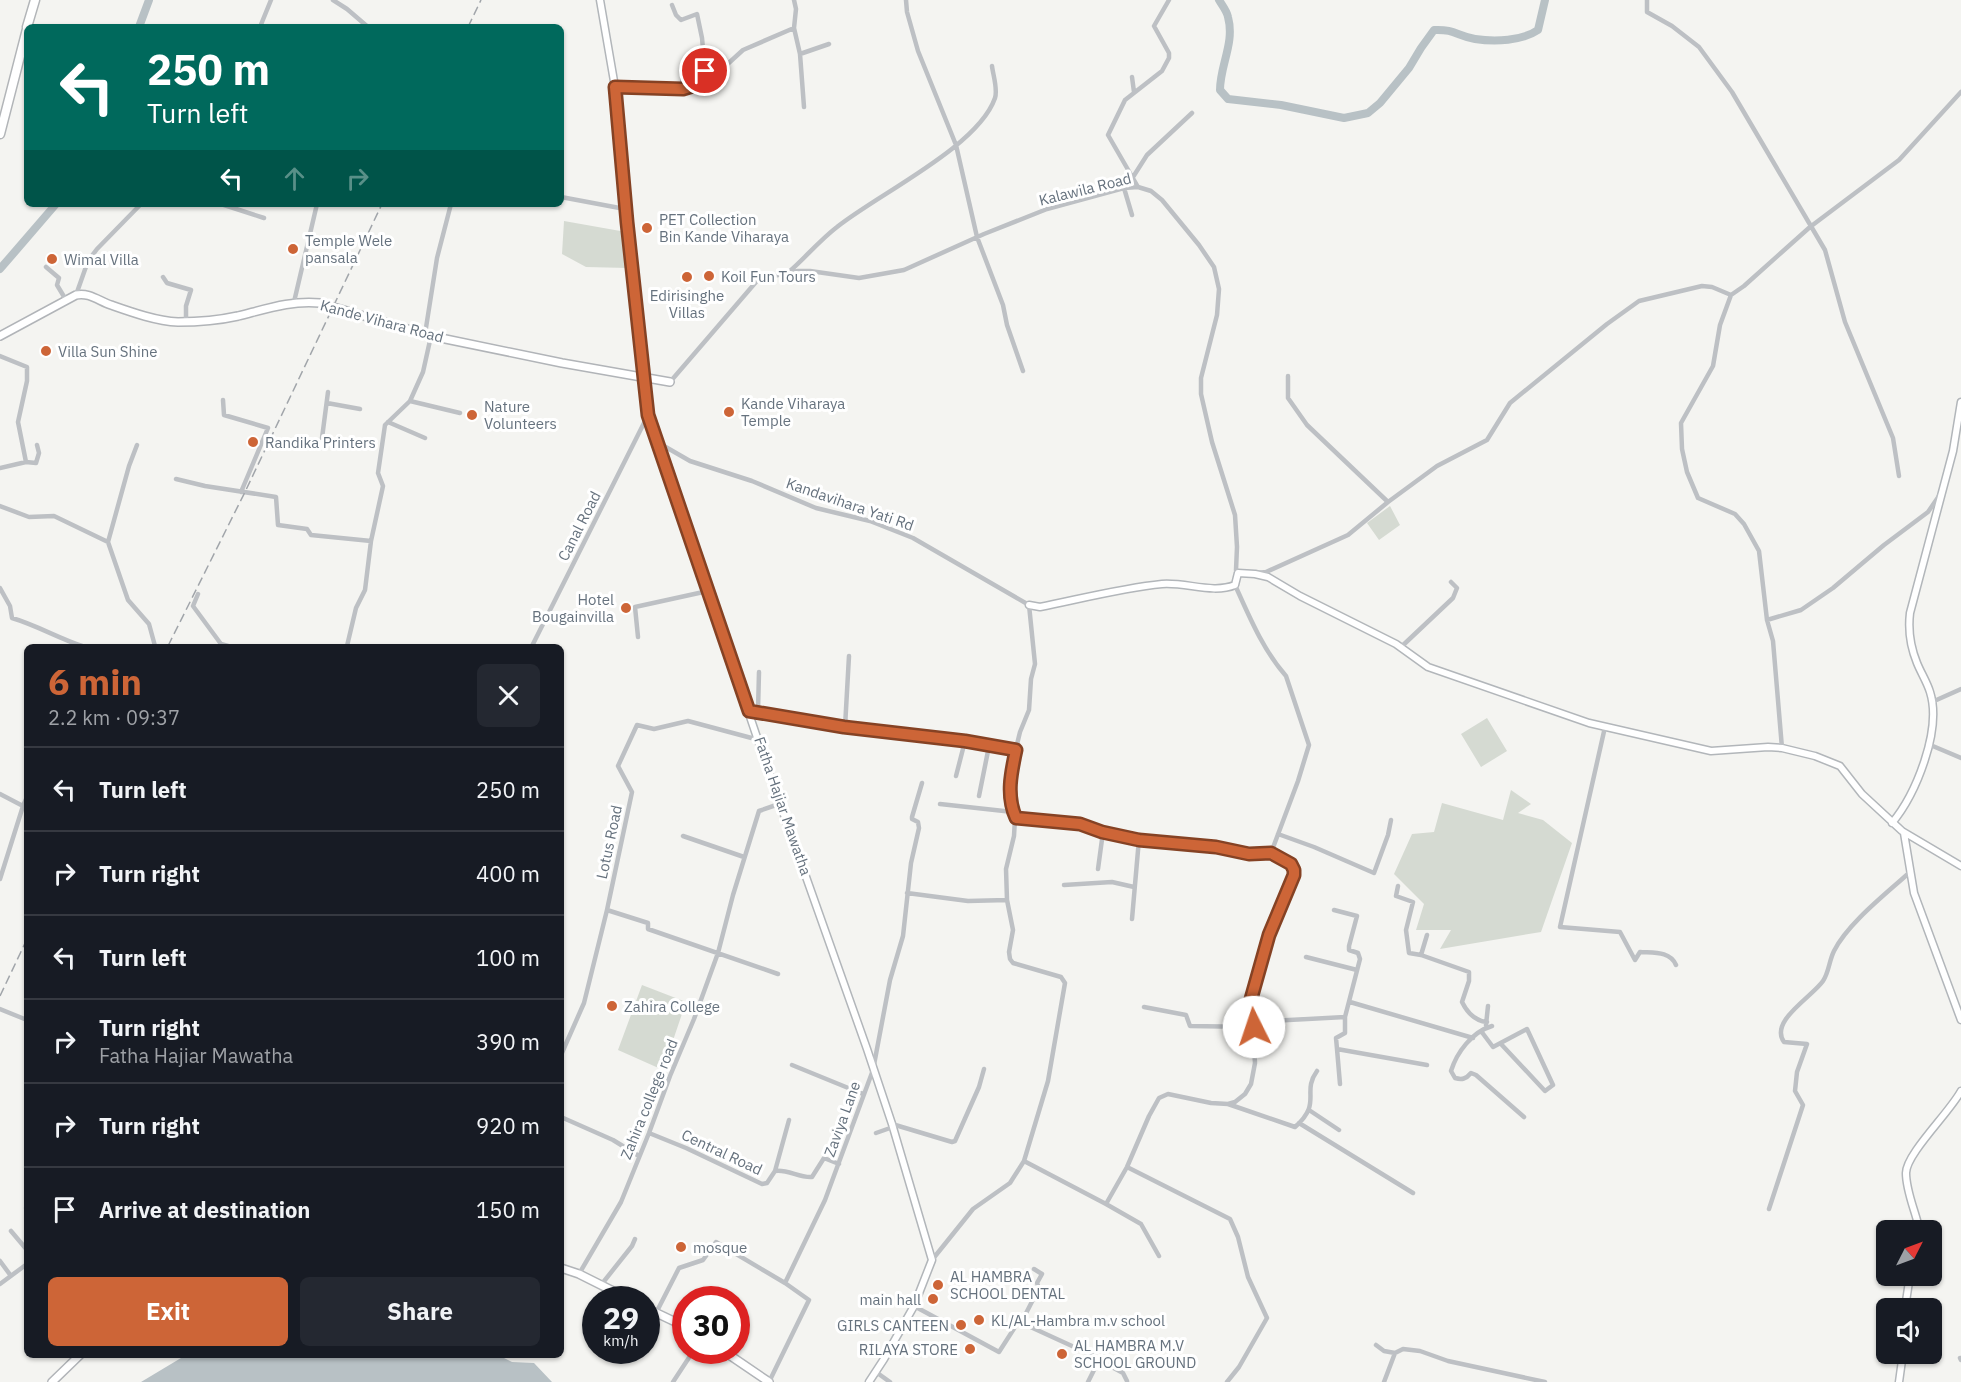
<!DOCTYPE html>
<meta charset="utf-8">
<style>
:root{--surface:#171b24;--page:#242831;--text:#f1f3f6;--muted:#9ea1a6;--line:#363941;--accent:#cd6537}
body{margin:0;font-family:"IBM Plex Sans",sans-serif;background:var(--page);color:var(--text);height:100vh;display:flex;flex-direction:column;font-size:22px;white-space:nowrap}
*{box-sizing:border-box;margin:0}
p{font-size:20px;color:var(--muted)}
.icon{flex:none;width:33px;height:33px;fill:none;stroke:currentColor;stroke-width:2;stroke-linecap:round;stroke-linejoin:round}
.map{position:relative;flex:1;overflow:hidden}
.details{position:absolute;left:24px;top:644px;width:540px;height:714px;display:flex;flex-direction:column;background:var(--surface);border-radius:9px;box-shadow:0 2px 4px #0004}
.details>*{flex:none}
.guide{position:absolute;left:24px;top:24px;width:540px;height:183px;border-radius:9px;box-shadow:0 2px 4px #0004;background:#00695c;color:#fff;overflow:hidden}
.needle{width:39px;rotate:48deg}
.controls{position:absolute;left:1876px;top:1220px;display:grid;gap:12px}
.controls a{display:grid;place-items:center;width:66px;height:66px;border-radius:9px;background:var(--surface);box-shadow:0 2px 4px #0004;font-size:30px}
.speed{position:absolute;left:582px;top:1286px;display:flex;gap:12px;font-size:30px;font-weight:700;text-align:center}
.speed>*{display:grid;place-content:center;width:78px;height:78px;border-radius:50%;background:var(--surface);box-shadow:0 2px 4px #0004;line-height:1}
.speed small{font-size:15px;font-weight:400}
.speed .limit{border:9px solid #d22;background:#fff;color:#111}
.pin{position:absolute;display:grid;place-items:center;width:51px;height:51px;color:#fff;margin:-26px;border:3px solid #fff;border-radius:50%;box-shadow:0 2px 6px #0007}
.me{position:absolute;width:66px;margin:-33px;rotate:356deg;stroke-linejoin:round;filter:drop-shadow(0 0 4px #0008)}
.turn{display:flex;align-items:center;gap:21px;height:126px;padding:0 24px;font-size:27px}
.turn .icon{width:78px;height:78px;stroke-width:2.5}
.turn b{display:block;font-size:42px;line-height:51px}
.lanes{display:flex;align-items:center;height:57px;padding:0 24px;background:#0003;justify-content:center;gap:30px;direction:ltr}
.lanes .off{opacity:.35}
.round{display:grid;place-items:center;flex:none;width:63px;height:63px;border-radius:9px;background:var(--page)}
.summary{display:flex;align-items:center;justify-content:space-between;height:102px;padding:0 24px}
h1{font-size:36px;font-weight:800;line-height:45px;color:var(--accent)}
.button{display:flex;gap:12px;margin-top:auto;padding:12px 24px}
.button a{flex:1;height:69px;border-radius:9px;background:var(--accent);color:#fff;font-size:24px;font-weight:800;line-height:69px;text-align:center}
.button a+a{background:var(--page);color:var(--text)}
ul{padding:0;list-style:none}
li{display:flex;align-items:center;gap:18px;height:84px;padding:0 24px;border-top:2px solid var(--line)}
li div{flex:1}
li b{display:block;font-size:22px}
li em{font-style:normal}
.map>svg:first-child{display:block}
</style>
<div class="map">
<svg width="1961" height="1382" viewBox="0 0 1961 1382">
<rect width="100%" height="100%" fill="#f4f4f1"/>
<path fill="#d5dad2" d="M564,221l62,11 2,36 -42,-1 -24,-13z
M1390,506l10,19 -21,15 -12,-17z
M1487,718l20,33 -26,16 -20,-33z
M1511,790l20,14 -13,9 25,7 29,23 -31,89 -101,17 11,-19h-35l8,-26 -30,-30 18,-40 22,-2 8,-29 61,17z
M642,985l44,17 -23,68 -45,-20z"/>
<path fill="#b8c1c5" d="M186,1355h312l14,7 22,1 18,19h-411z"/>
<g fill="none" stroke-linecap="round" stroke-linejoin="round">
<path stroke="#b8c1c5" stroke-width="8" d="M1219,0c3,5 8,11 9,17 7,26 -8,48 -8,73l8,9 53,6 63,13 24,-5 12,-10 29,-35 12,-20 13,-18c21,-1 23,6 41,9 20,3 47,2 63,-9l7,-30
M139,27l10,-27
M0,269l56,-65"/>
<defs>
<path id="secondary" d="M600,0l15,87 12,135 21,193 118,349 101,285 25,75 40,136 -18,46 -30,53 -15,23
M1029,605l11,2c40,-8 82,-19 122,-23 24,-2 51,10 73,1l3,-12 17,1 13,3 32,19 96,48 32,23 161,56 122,28 57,-4 14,1 33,8 25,10 22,28 40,37 59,35
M1892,823c24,-29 50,-93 38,-131 -3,-10 -9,-19 -13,-29 -7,-17 -9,-33 -7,-50l43,-162 8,-49
M1904,833l10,60 47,127
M1917,1230l1,-6c-4,-16 -12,-34 -12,-51 0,-19 44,-61 55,-82
M1905,1308l5,-33
M1899,1382l4,-29"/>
<path id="primary" d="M0,336l76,-41c13,-3 23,6 35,10 20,7 45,16 67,17 19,0 42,-2 60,-6 28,-7 54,-16 82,-13l111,33 131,27 108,19
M561,1268l18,6 50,25
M646,1308l40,19
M722,1350l47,32
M52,1382l29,-28"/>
<path id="highway" d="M27,27l8,-27
M0,134l27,-105"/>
</defs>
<use href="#secondary" stroke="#b2b6ba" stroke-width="9"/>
<use href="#primary" stroke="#b1b4b8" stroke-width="10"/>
<use href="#highway" stroke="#b2b5b8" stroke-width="11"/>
<path stroke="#bdc0c4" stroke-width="4.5" d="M333,0l14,9 21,18
M906,0l1,12 11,39 38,94 21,92 26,68 4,20 16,46
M1647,0v12l25,14 27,21 33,45 93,158 20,72 48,116 6,38
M672,5l4,10 5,5 16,-6 5,24 3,33 4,10
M260,27l11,-27
M794,28l6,26 4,53
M800,54l29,-10
M682,74l1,15
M1132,77l2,15
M615,87l68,2 26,-8 34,-31 51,-22 2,-19 -2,-9
M1133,177l14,-22 45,-42
M1138,187l-30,-52 17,-35 37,-29 7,-13v-5l-15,-27 15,-26
M1124,188l8,27
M561,197l64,12
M221,204l43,14
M46,267l13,11 -2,7 9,15
M790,271c16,-14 30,-31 47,-44 41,-33 141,-80 158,-129 3,-9 -2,-23 -3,-32
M163,277l4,6 24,7 -5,16v15
M76,295l12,-34 9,-12 44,-45
M1731,295l-11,30 -7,41 -32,57 1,26 5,23 11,26 37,16 9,10 15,27 8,69 6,21 9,107
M294,302l23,-98
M425,334l12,-76 14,-54
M431,336l-8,36 -13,29 50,12
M0,356l27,11v14l-9,41 8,40 -26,6
M1288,376v22l19,27 81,77
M670,382l86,-100 12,-5 30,-6h12l49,7 45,-8 80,-36 63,-25 77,-21 14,-1 13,4 11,9 37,45 15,22 5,22 -2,26 -16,63v16l11,48 23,73 2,32 -1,23 2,3
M223,400l1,15 44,13 -27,64
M327,403l33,6
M388,422l37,16
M322,438l6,-46
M657,442l33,19 62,20 64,27 54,13 43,17 116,67 6,59 -4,15 -2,31 -9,22 -10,41v19l5,26 -1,18 -8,33 1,31 6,30 -4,22 1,7 3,4 48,14 4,6 -17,98 -24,80 -14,22 -37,26 -41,51
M137,445l-8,21 -21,76 20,58 21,24 6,22
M26,462l10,1 3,-10 -2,-8
M176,479l29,7 71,11 2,28 29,4 4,6 60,6
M0,506l29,11 25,-1 54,26
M1257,573l9,-1 82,-37 40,-33 49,-36 50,-26 23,-37 97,-79 32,-23 63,-15 10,1 19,8 13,-9 66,-59 89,-67 62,-68
M0,588l10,18 2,12c24,7 46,20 70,28
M198,594l-5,12 28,38 7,2
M1767,620l34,-10 32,-22 51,-43 44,-33 13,-19
M638,637l-3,-30 73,-16
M347,646l9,-38 9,-18 6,-49 12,-55 -5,-13 7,-48 25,-24
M532,646l116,-231
M1400,648l53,-50 4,-10 -6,-6
M1932,702l29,-13
M749,711l96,16 120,14 50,9
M758,711l1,-39
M845,727l4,-71
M1605,727l-45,200 60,5 15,28 5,-8c14,1 30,-1 36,13
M1928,744l33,14
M956,776l9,-35
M0,794l23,12 -23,73
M979,796l10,-50
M27,797l-4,9 4,2
M940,804l73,8
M1015,818l65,6 23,8 56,10 58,5 32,7 22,-1
M1278,834l36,13 60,26 14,-38 3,-15
M683,836l61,21
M1098,869l5,-37
M1064,885l48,-3 22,5
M1398,886l-2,10 17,6 -7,28 3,23 12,2
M907,893l61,8 39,-1
M607,910l41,13v6l130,45
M1132,919l7,-80
M1427,935l-6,20 48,17v9l-7,21c5,10 13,19 25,20
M1306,957l51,13
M1350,1002l123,36
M1144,1007l42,8 4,11 64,1
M0,1009l27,11
M1345,1017v16l-9,5 1,11 90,16
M1254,1022l91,-5 15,-58 -2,-6 -9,-3v-4l8,-30 -23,-6
M1486,1025l2,-19
M1492,1026c-20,6 -35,26 -41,45l4,7c7,2 11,1 16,-5l5,2 48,42
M1481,1031l12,16 34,-18 26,56 -8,6 -44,-47
M1337,1049l3,35
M561,1055l23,-52 23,-93 25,-118 -14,-26 19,-41 17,4 34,-8 71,19
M792,1065l71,29
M1228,1104l67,23c28,-25 6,-34 22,-56
M1309,1110l30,20
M561,1117l52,23 26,16
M1299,1123l114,70
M892,1124l60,18 3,-1 24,-54 5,-18
M649,1133l37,15 76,36 5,-1 8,-12c13,-2 24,7 37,6l12,-19 15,6
M876,1133l17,-6
M1024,1161l82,43 21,-37 22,-51 10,-18 9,-4 43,9 17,1 7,-2 10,-8 6,-10 4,-21 -4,-64 18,-64 26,-65 -4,-6 -20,-11 27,-72 11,-36 -23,-69c-23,-26 -37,-60 -51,-91
M1127,1167l103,52 8,18 10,40 19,41 -28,49 -12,15
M775,1171l14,-51
M1106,1204l35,20 18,32
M26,1208h1
M1769,1209l34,-104 -8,-14 2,-19 10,-28 -23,-2c-15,-21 28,-45 39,-61 6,-9 6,-20 11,-30 14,-28 53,-58 76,-79
M11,1231l16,19
M0,1261l11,15
M579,1274l42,-72 28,-69 21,-57 24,-57 24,-66 15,-58 26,-84 23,-8
M0,1284l27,-20
M601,1285l31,-39 3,-7
M914,1306l85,46 18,-28h7l72,33 3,3 -11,22
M656,1313l23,-45 24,-8 13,-18 69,41 40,-83 48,-130 17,-90 13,-44 8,-73 8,-35 -1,-6 -6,-3v-2l10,-34
M1021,1323l18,-35 -2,-5 5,-9 -8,-5
M1376,1345l8,6 11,2 -11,29
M1395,1353l8,-4 17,2 28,10 97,21
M1960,1358l1,2
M1099,1360l24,13 4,8
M876,1372l14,10
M673,1382l21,-32
M769,1382l40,-82 -24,-17"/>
<use href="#secondary" stroke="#fff" stroke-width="6"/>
<use href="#primary" stroke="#fff" stroke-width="7"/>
<use href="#highway" stroke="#fff" stroke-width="8"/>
<path stroke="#a1a5aa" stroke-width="1.5" stroke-dasharray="9 4.5" stroke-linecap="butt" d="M468,27l13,-27
M168,646l77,-154 137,-288
M0,996l27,-57"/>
</g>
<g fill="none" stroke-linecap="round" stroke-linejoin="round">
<defs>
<path id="route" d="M705,71l4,10 -26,8 -68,-2 12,135 21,193 101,296 95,16 121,14 51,9c-5,23 -10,46 0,68l64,6 22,8 37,8 77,7 33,7 22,-1 20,11 3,6v5l-25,60 -18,64 3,28"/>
</defs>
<use href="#route" stroke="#854224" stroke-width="15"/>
<use href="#route" stroke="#cd6537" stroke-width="10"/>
</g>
<g fill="#cd6537" stroke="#fff" stroke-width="2">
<circle cx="647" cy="228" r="6"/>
<circle cx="293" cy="249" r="6"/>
<circle cx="52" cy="259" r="6"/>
<circle cx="709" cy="276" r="6"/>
<circle cx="687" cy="277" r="6"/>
<circle cx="46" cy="351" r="6"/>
<circle cx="729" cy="412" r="6"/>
<circle cx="472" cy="415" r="6"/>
<circle cx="253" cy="442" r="6"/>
<circle cx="626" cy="608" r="6"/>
<circle cx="612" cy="1006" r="6"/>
<circle cx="681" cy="1247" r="6"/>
<circle cx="938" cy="1285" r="6"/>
<circle cx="933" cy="1299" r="6"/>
<circle cx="979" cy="1320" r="6"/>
<circle cx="961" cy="1325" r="6"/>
<circle cx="970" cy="1349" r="6"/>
<circle cx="1062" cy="1354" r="6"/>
</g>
<g text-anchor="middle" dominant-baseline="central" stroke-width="6" stroke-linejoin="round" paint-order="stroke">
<g font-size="15" fill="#66727e" stroke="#fff">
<text transform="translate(1085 189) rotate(-14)">Kalawila Road</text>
<text transform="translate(382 321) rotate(15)">Kande Vihara Road</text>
<text transform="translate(850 504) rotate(19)">Kandavihara Yati Rd</text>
<text transform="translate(579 526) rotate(-63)">Canal Road</text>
<text transform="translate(783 806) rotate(71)">Fatha Hajiar Mawatha</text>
<text transform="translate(609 842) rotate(-78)">Lotus Road</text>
<text transform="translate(649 1099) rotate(-68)">Zahira college road</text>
<text transform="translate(842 1119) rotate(-70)">Zaviya Lane</text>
<text transform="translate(722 1152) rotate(25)">Central Road</text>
</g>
<g font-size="15" fill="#66727e" stroke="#fff" text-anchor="start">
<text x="659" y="219">PET Collection<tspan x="659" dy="17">Bin Kande Viharaya</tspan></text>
<text x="305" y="240">Temple Wele<tspan x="305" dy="17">pansala</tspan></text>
<text x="64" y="259">Wimal Villa</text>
<text x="721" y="276">Koil Fun Tours</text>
<text x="687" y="295" text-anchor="middle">Edirisinghe<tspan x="687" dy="17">Villas</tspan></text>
<text x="58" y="351">Villa Sun Shine</text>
<text x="741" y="403">Kande Viharaya<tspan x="741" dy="17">Temple</tspan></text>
<text x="484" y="406">Nature<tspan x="484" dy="17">Volunteers</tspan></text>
<text x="265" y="442">Randika Printers</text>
<text x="614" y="599" text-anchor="end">Hotel<tspan x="614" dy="17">Bougainvilla</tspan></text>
<text x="624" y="1006">Zahira College</text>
<text x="693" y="1247">mosque</text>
<text x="950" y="1276">AL HAMBRA<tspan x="950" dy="17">SCHOOL DENTAL</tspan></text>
<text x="921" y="1299" text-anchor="end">main hall</text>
<text x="991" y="1320">KL/AL-Hambra m.v school</text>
<text x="949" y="1325" text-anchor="end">GIRLS CANTEEN</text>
<text x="1074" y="1345">AL HAMBRA M.V<tspan x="1074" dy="17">SCHOOL GROUND</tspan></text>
<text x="958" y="1349" text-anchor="end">RILAYA STORE</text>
</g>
</g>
</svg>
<div class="controls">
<a><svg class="needle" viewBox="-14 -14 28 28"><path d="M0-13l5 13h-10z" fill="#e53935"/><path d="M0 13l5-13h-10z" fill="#9ea1a6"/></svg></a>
<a><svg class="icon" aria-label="sound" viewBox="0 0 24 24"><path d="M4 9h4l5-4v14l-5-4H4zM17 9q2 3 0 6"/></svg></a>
</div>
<div class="speed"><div>29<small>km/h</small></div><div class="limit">30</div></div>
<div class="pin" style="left:705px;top:71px;background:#d93025"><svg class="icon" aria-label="arrive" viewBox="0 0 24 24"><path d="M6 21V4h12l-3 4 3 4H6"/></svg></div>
<svg class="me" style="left:1254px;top:1027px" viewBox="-20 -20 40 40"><circle r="19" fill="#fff"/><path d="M0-13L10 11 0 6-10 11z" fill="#cd6537"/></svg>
<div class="guide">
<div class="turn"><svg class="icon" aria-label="left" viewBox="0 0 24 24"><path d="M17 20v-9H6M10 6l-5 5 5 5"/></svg><div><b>250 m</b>Turn left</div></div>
<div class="lanes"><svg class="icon" aria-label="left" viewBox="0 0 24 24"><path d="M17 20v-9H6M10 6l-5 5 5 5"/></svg><svg class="icon off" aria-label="ahead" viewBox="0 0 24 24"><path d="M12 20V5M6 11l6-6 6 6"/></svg><svg class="icon off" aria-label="right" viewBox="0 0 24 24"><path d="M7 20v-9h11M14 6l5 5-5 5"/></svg></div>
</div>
<section class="details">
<div class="summary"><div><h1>6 min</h1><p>2.2 km · 09:37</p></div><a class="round"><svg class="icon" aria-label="close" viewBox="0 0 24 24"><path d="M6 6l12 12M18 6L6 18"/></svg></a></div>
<ul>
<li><svg class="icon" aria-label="left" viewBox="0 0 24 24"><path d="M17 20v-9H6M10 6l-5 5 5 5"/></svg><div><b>Turn left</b></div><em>250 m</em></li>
<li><svg class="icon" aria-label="right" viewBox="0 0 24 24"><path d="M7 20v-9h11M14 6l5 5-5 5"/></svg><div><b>Turn right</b></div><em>400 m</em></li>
<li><svg class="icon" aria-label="left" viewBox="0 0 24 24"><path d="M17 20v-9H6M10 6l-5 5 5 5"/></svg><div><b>Turn left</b></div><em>100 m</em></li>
<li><svg class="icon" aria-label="right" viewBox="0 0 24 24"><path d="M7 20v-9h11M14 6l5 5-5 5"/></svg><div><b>Turn right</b><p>Fatha Hajiar Mawatha</p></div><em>390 m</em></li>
<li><svg class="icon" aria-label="right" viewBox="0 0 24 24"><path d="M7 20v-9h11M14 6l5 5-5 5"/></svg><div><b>Turn right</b></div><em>920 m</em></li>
<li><svg class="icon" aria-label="arrive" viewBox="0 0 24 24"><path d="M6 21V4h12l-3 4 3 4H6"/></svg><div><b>Arrive at destination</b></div><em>150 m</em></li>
</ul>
<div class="button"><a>Exit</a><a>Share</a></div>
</section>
</div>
